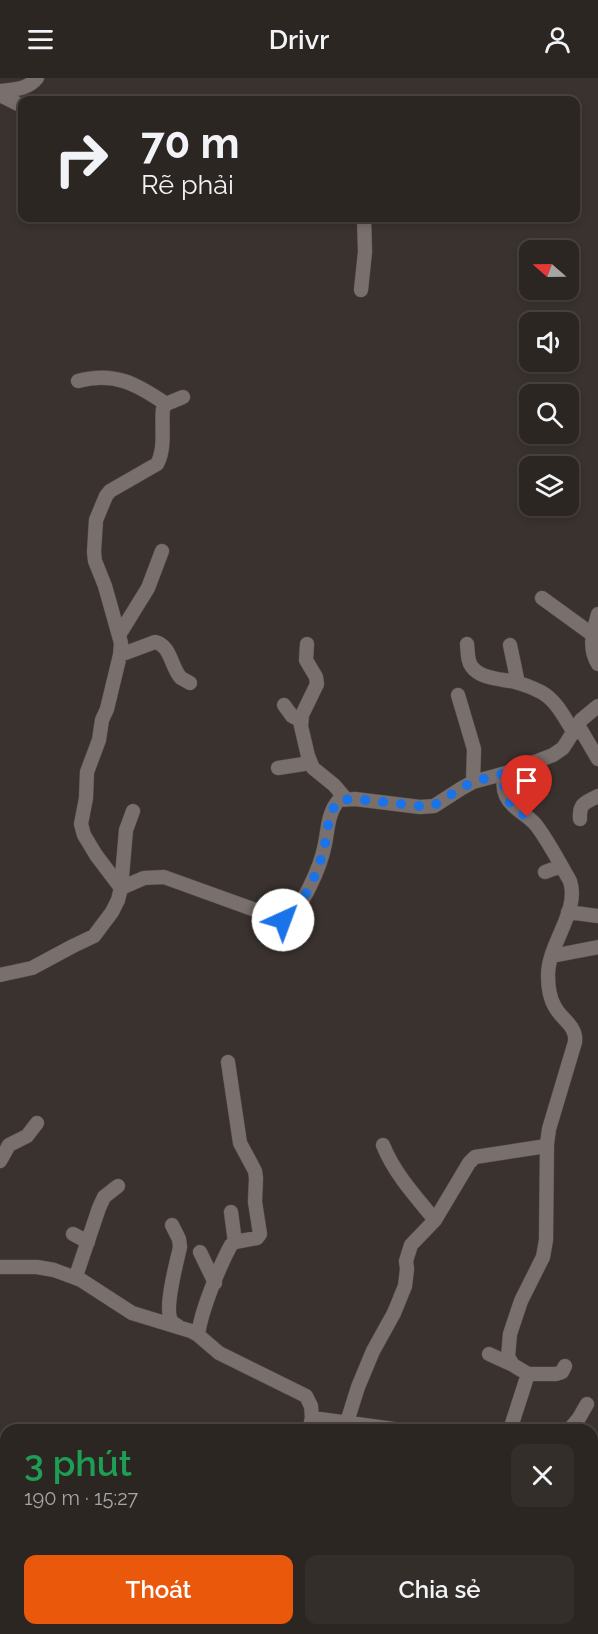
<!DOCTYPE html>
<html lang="vi">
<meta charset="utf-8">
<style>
:root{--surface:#2c2623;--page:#342e2b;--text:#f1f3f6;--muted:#a6a5a6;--line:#484341;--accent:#ea580c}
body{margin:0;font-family:Raleway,sans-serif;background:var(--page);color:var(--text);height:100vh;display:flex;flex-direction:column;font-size:22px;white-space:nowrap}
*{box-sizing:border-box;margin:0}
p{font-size:20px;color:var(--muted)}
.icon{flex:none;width:33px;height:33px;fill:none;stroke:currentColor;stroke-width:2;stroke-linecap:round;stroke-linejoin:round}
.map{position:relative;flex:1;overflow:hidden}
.side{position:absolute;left:0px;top:1346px;width:598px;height:212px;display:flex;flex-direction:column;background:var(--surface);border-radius:18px 18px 0 0;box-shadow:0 3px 9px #0003,0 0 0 2px var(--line)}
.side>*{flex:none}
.hud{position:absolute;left:18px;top:18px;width:562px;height:126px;border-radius:12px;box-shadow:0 3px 9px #0003,0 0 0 2px var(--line);background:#2c2623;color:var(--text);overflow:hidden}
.needle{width:39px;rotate:290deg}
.controls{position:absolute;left:519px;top:162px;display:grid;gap:12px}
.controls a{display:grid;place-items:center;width:60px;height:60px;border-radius:12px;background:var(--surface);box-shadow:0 3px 9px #0003,0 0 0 2px var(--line);font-size:30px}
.pin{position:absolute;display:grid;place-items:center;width:51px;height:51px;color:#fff;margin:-62px -26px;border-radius:50% 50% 50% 0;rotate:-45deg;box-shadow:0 0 6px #0007}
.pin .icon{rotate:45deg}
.me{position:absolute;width:66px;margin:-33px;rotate:43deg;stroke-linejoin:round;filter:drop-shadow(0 0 4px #0008)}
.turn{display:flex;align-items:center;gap:21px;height:126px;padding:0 24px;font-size:27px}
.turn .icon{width:78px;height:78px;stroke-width:2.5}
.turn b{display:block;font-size:42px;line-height:51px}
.round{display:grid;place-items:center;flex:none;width:63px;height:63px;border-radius:12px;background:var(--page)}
.summary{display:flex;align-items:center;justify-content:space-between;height:102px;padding:0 24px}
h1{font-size:36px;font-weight:600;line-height:45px;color:#1e9e55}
.primary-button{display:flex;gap:12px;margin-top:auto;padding:12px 24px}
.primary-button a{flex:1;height:69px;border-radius:12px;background:var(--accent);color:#fff;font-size:24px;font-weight:600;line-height:69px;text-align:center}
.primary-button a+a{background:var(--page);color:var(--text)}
header{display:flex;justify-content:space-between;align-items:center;height:78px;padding:0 24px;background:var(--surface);font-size:27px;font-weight:600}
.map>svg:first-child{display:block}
</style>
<header><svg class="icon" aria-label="menu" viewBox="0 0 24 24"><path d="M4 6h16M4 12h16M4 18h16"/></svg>Drivr<svg class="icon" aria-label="person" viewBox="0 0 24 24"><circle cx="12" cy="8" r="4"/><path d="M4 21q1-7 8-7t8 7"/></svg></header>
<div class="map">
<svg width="598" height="1556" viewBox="0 0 598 1556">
<rect width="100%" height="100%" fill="#3a322f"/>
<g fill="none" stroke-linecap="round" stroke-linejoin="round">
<defs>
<path id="minor" d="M0,13c14,-2 27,-1 37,-13
M0,17l22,11
M361,212l4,-38 -1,-34
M78,303c36,-10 59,3 88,23
M542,520l51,37
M598,536c-5,18 -10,34 0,50
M119,557l29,-47 14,-37
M307,566l-1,16 10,17 1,7 -15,31 -1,11 7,30 5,12 21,17 12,14
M467,566c1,7 0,17 5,23 9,12 29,12 43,15 8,2 18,6 26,10 15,8 23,25 32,39
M510,567l8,38
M120,577l35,-13c16,3 16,26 26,36 2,1 7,4 9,5
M458,617l16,54 -1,33
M284,627l8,11 9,5
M578,647l20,34
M278,690l32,-5
M580,741c-1,-16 5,-16 18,-23
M545,794l16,-6
M121,810l23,-10 20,-1 119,43c19,-8 38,-55 42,-76 3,-15 3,-32 14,-44l16,-1 65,8 14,-1 28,-18 11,-6 33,-9 47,-18 10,-7 18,-28 17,-14
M121,810l5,-58 7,-19
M568,834l30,4
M552,878l46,-9
M0,897l32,-7 41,-22 21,-10 18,-24 6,-12 3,-12 -25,-33 -12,-20 -3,-11 5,-26 1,-26 12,-32 3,-20 5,-11 13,-54 1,-12 -16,-57 -10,-25 -1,-9 2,-32 10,-24 4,-5 47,-27c9,-16 4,-38 6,-55l3,-5 17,-7
M547,1066l-1,96 -3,17 -22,44 -11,33 -2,23 5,8 15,9h28l6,-2 3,-6
M383,1067c11,28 33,52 52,75
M0,1083l9,-16 18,-9 10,-13
M231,1134l4,30
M172,1147l7,14 1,8c-3,15 -17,63 -8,75 2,2 5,3 7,5
M73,1156l15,8
M200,1174l15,31
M0,1189h37l17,3 27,10 51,33 59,18 7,4 21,18 87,43 5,10 1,12
M80,1201l-4,-3 23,-68 5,-11 14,-11
M198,1257c3,-24 21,-68 33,-90l4,-3 22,-4 3,-4 -5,-32 1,-24 -1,-7 -15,-28 -12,-81
M489,1276l24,11
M347,1344l11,-35 15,-36 21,-38 11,-27 2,-17 -1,-8 5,-16 24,-25 34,-57 6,-6 65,-10 7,-3 2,-15 26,-87c2,-16 -13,-22 -20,-35 -5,-8 -7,-22 -7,-32 0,-31 32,-64 22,-94 -11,-19 -21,-39 -34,-56 -9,-11 -24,-16 -30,-29 -4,-8 -3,-15 0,-23
M309,1352l3,-12 89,12
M510,1352l18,-56
M569,1352l10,-12 8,-14
M592,1391h6
M0,1446h6
M112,1551l25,5
M186,1554h80
M331,1556v-5
M495,1556l2,-5"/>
</defs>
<use href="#minor" stroke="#554d4c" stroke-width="15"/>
<use href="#minor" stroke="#796f6c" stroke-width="14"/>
</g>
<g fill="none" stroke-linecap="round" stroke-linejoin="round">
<path stroke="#1a73e8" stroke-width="10" stroke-dasharray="0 18" d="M283,842c19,-8 38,-55 42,-76 3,-15 3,-32 14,-44l16,-1 73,8c13,-3 23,-14 35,-20 13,-7 28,-10 43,-14 -7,23 4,32 21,44"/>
</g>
</svg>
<div class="controls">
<a><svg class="needle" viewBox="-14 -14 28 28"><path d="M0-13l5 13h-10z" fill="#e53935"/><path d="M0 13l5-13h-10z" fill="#a6a5a6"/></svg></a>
<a><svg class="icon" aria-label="sound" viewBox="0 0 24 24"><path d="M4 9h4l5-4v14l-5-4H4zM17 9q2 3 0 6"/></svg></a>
<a><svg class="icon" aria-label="search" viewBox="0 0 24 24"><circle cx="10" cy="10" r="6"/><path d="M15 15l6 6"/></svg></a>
<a><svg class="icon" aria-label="layers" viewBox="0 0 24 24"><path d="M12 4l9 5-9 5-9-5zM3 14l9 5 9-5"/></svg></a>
</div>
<div class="pin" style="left:527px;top:739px;background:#d93025"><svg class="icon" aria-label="arrive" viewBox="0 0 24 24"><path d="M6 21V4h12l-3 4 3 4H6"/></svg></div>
<svg class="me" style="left:283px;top:842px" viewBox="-20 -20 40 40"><circle r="19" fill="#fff"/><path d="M0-13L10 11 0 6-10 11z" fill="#1a73e8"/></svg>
<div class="hud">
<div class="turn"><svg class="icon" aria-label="right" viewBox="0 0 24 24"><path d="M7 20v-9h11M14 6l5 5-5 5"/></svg><div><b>70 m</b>Rẽ phải</div></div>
</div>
<section class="side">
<div class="summary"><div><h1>3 phút</h1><p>190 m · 15:27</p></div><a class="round"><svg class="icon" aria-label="close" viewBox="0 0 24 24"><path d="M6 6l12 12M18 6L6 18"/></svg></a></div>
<div class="primary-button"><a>Thoát</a><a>Chia sẻ</a></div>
</section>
</div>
